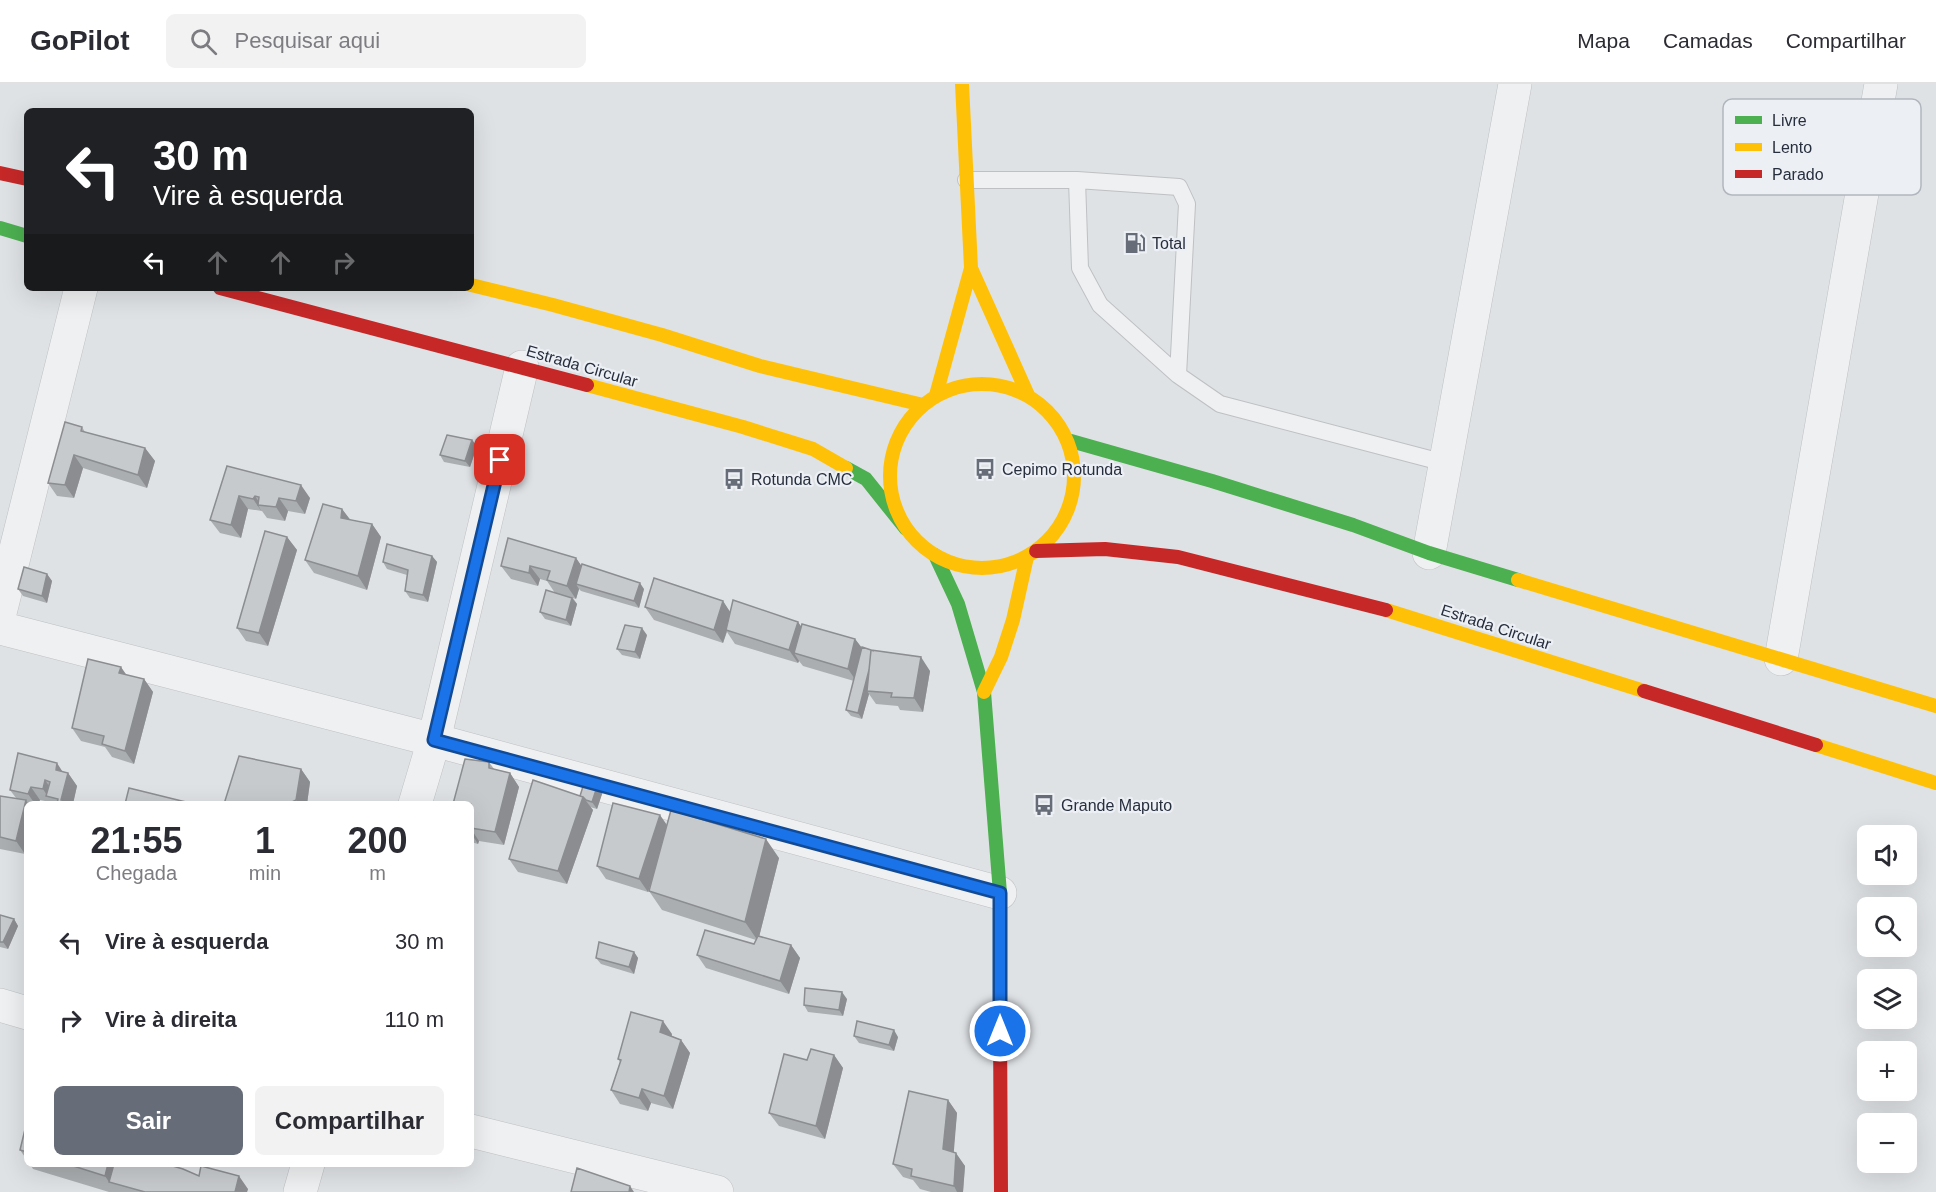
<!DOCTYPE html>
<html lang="pt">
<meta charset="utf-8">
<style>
:root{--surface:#fff;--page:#f2f2f3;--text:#2b2b33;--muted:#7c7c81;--line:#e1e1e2;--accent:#676d78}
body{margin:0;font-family:Arial,sans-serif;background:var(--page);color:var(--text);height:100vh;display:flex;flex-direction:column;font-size:22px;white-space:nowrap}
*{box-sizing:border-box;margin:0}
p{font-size:20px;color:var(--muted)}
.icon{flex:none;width:33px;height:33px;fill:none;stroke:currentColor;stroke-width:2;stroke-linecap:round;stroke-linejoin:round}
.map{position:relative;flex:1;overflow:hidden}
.details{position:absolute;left:24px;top:717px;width:450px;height:366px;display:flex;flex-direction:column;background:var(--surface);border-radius:9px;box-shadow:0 6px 24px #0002}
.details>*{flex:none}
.guide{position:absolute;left:24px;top:24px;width:450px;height:183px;border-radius:9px;box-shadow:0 6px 24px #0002;background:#202124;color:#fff;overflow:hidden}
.fabs{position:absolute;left:1857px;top:741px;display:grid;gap:12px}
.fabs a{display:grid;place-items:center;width:60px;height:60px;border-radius:9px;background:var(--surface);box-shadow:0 6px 24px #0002;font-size:30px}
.pin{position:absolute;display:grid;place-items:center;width:51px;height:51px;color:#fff;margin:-26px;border-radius:12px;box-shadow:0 3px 9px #0006}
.me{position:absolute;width:66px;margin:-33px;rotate:0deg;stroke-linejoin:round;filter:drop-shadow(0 0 4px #0008)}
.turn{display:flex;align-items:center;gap:21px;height:126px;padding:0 30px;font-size:27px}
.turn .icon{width:78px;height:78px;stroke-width:2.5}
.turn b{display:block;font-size:42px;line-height:51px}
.lanes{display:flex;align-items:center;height:57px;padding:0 30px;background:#0003;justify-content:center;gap:30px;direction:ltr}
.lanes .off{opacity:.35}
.eta{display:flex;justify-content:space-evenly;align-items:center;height:102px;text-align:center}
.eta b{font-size:36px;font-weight:600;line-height:42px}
.button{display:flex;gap:12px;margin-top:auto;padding:12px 30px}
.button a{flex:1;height:69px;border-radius:9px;background:var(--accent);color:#fff;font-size:24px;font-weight:600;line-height:69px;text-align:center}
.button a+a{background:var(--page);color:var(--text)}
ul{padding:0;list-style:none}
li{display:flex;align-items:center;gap:18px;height:78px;padding:0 30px}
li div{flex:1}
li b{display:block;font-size:22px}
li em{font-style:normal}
header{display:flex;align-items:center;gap:36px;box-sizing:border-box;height:84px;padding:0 30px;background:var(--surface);border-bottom:2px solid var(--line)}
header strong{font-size:28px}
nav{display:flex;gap:33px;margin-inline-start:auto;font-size:21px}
.search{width:420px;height:54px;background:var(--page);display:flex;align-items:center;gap:15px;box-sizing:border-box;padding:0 21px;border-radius:9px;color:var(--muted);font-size:22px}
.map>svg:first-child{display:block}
</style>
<header>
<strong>GoPilot</strong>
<div class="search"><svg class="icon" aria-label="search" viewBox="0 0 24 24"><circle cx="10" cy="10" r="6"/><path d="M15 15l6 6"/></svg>Pesquisar aqui</div>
<nav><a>Mapa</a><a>Camadas</a><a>Compartilhar</a></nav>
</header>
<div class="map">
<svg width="1936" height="1108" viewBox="0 0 1936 1108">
<rect width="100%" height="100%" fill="#dfe2e5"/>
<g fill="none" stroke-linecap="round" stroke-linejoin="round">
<defs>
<path id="lane" d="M966,96h111l3,88 20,37 78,70 42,29 225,59
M1077,96l102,7 8,17 -9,171"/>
<path id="street" d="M1429,469l86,-469
M0,529l81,-325
M0,544l434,112 566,153
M1781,575l100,-575
M415,720l19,-64 88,-373
M0,921l27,8
M471,1047l246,61
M300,1108l8,-28"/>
</defs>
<use href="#lane" stroke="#bec0c3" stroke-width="18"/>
<use href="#street" stroke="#bec0c3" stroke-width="34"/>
<use href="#lane" stroke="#eff0f1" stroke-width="16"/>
<use href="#street" stroke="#eff0f1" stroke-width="33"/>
<path stroke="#4caf50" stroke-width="14" d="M0,144l27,8
M1071,357l141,40 141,44 76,28 89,27
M846,384l20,11 40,50
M935,471l23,49 26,88 16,201v134"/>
<path stroke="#ffc107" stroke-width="14" d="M971,184l57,127
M471,201l82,20 109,30 98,31 163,39
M890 392a92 92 0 1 1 184 0a92 92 0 1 1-184 0Z
M587,301l156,42 70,22 33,19
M936,311l35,-127 -9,-184
M1518,496l418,126
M1386,526l258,81
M984,608l17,-35 12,-37 14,-63
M1816,661l120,38"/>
<path stroke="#c62828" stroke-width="14" d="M0,89l27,6
M220,204l367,97
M1036,467l69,-2 73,8 208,53
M1644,607l172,54
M1000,943l1,165"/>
</g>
<path fill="#abaeb0" d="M82,343l3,5 60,16 10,13 -8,27 -64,-20 -9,30 -17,-2 -9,-13z
M472,356l5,6 -7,21 -26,-5 -4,-7z
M227,382l83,32 -5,16 -17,-3 -3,10 -18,-3 -5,-7 -14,-2 -7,29 -21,-5 -10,-13z
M342,425l8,11 22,4 9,13 -14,53 -53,-17 -9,-13z
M287,453l10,13 -29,96 -22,-5 -9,-13z
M432,472l5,6 -9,40 -18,-4 -5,-7 2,-16 -20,-6 -4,-7z
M576,474l6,9 62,22 -5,19 -58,-17 -2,-2 -3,10 -3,-1 4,6 -6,22 -26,-7 -5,-7 15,-19 -8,-12 -7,-2 -2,7 -27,-7 -10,-13z
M47,490l5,7 -5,22 -24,-7 -5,-7z
M723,517l7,11 68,10 3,5 54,12 7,9 68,23 -7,41 -23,-2 -2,-4 -22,-2 -7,-10 -7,25 -11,-3 -5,-6 8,-29 -51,-15 -4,-5 -1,2 -63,-19 -8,-12 -4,11 -69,-23 -9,-13z
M647,551l-7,24 -18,-4 -5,-6z
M126,591l18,4 9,13 -19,72 -22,-7 -7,-10 -24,-6 -9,-13z
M489,678l5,7 16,4 9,14 -15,58 -25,-4 -1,3 -7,-2v-38z
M301,685l9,13 -3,22h-83z
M63,688l5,1 9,13 -4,17 5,1h-26l-2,-2 -10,-2 -2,4h-11v43l-2,7 -25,-5v-53l16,2 -6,-8z
M598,700l5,7 -6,18 -7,-2 3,3 -26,74 -49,-12 -9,-13 71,-63z
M667,741l112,33 -20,79 32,8 9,13 -11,36 -83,-26 -9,-13 57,-11 2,-4 -94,-30 -13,-19 4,-14 -5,15 -42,-13 -9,-13z
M0,831l14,4 4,7 -10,23 -8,-2z
M634,868l4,6 -4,16 -33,-10 -5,-6z
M847,915l-4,17 -35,-4 -4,-7z
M672,950v2l9,4 9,13 -17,56 -22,-6 -3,8 -28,-7 -9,-14 9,-28 -2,-3z
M854,952l44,1 -4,14 -35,-8z
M834,971l9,13 -18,71 -46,-13 -10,-13 38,-53z
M948,1016l9,13 -4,39 12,14 -2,26h-32l-11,-3 -7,-9 -10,-3 -10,-13z
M27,1037v39l-7,-10z
M30,1080h136l33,12 49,13 -1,3h-138l-76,-23z"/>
<path fill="#8b8d90" d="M472,356l5,6 -7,21 -5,-6z
M145,364l10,13 -8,27 -9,-13z
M74,371l9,13 -9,30 -9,-13z
M301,401l9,13 -5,16 -9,-13z
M239,412l9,13 -7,29 -10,-13z
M255,412l6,9h-3l4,7 -9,-13z
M279,414l9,13 -3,10 -9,-14z
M342,425l10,13 -11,-4z
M372,440l9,13 -14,53 -9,-14z
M287,453l10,13 -29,96 -9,-13z
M432,472l5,6 -9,40 -5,-7z
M576,474l9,13 -9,13 3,5 -3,10 -9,-13z
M530,482l10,13 -2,7 -9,-13z
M47,490l5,7 -5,22 -5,-7z
M640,499l4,6 -5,19 -5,-7z
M572,514l5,6 -6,22 -5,-6z
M723,517l9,14 -9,28 -9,-13z
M798,538l9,13 -13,18 5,8 -1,2 -9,-13z
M642,544l5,7 -7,24 -5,-7z
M855,555l10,13 -8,30 -9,-13z
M874,567l-7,40 2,3 -7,25 -4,-6z
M921,573l9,14 -7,41 -9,-14z
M121,583l9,13 -11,-7z
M144,595l9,13 -19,72 -9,-13z
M57,679l9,14 -10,-7z
M301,685l9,13 -3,22h-8l-3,-4z
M68,689l9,13 -4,18 -12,-4z
M510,689l9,14 -15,58 -9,-13z
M45,696l9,13 -6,4 -5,-8z
M598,700l5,7 -6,18 -5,-7z
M31,703l9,13 -2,4h-3l-7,-10z
M583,713l10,13 -26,74 -9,-13z
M26,716l2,4h-1v43l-2,7 -9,-13z
M660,731l9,13 -21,64 -9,-13z
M471,745l8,12 -1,3 -7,-11z
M766,755l13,19 -21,83 -13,-19z
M14,835l4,7 -10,23 -5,-7z
M791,861l9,13 -11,36 -9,-13z
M634,868l4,6 -4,16 -5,-7z
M842,908l5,7 -4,17 -4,-6z
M663,937l9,13 -3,11 -9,-13z
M894,946l4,7 -4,14 -5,-6z
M681,956l9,13 -17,56 -9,-13z
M834,971l9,13 -18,71 -9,-13z
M642,1005l9,14 -3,8 -9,-13z
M948,1016l9,13 -4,49 -10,-13z
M956,1069l9,13 -2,26h-6l-3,-6z
M108,1080h19l-18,18 -4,-6z
M239,1092l9,13 -1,3h-12z
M630,1102l4,6h-5z"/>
<path fill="#c7cacd" stroke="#8b8d90" stroke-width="1.5" d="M65,338l17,5 -1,4 64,17 -7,27 -64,-20 -9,30 -17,-2z
M447,351l25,5 -7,21 -25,-6z
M227,382l74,19 -5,16 -17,-3 -3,9 -18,-2 1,-8 -4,-1 -2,3 -14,-3 -8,29 -21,-5z
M323,420l19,5 -1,9 31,6 -14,52 -53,-16z
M265,447l22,6 -28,96 -22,-5z
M508,454l68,20 -9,28 -20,-6 3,-9 -20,-5 -1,7 -28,-7z
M387,460l45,12 -9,39 -18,-4 3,-21 -25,-8z
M582,480l58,19 -6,18 -58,-17z
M24,483l23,7 -5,22 -24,-7z
M654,494l69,23 -9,29 -69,-23z
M546,506l26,8 -6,22 -26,-8z
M733,516l65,22 -9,28 -63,-20z
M802,540l53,15 -7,30 -54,-16z
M625,541l17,3 -7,24 -18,-3z
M862,563l12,4 -3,-1 -2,20 -11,43 -12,-3z
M871,566l50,7 -7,41 -23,-1 1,-4 -25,-2z
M88,575l33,8 -2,6 25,6 -19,72 -23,-7 2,-8 -32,-8z
M18,669l39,10 -1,7 12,3 -7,27 17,4h-21l1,-5 -12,-3 4,-14 -5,-2 -2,9 -12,-2 -3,7 -18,-4z
M239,672l62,13 -5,31 -6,3v1h-66z
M465,675l24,3v6l21,5 -15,59 -24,-4v-24h-18z
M533,696l50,17 -25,74 -49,-12z
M585,696l13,4 -6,18 -6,-2 -3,-3 -3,-1z
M129,704l65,16h-69z
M0,712l26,4 -10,41 -16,-4z
M613,719l47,12 -21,64 -42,-13z
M671,726l95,29 -21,83 -96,-31z
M0,831l14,4 -11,23h-3z
M705,846l49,14 4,-8 33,9 -11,36 -83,-26z
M599,858l35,10 -5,15 -33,-9z
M805,904l37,4 -3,18 -35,-5z
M631,928l32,9 -3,11 21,8 -17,56 -22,-7 -3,9 -28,-8 10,-30 -3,-1z
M857,937l37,9 -5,15 -35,-9z
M811,965l23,6 -18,71 -47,-13 15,-59 23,6z
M909,1007l39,9 -5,49 13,4 -2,33 -43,-10 1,-7 -19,-5z
M27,1037v31l-7,-2z
M67,1080h41l-3,12z
M114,1080h52l17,5 16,7 2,-10 38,10 -4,16h-90l-36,-10z
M577,1084l53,18 -1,6h-58z"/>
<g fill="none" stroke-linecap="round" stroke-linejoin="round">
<defs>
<path id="route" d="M500,376l-66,280 566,153v138"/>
</defs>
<use href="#route" stroke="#114b97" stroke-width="15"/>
<use href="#route" stroke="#1a73e8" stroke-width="10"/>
</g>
<defs>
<symbol id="fuel-bare" viewBox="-9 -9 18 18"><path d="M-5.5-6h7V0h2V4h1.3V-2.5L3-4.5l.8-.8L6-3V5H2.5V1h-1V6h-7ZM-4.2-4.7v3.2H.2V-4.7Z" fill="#676d78" stroke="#ecf0f5" stroke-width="2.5" paint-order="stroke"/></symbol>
<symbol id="bus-bare" viewBox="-9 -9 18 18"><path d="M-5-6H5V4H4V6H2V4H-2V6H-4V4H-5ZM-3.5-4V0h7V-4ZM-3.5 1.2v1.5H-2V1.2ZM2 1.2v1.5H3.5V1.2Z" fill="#676d78" stroke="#ecf0f5" stroke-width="2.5" paint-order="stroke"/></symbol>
</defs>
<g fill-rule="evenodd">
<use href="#fuel-bare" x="1120" y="144" width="30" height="30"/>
<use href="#bus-bare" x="970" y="370" width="30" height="30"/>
<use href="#bus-bare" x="719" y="380" width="30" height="30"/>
<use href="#bus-bare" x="1029" y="706" width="30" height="30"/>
</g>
<g text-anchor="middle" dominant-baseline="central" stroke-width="4.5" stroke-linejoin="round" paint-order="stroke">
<g font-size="16" fill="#272e3d" stroke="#ecf0f5" text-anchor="start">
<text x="1152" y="159">Total</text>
<text x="1002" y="385">Cepimo Rotunda</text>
<text x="751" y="395">Rotunda CMC</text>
<text x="1061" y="721">Grande Maputo</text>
</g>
<g font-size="16" fill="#272e3d" stroke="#ecf0f5">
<text transform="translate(582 282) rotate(16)">Estrada Circular</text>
<text transform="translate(1496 543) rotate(18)">Estrada Circular</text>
</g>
</g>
<rect x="1723" y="15" width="198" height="96" rx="9" fill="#ecf0f5" stroke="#b1b6be" stroke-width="1.5"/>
<rect x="1735" y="32" width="27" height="8" fill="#4caf50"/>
<rect x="1735" y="59" width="27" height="8" fill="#ffc107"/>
<rect x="1735" y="86" width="27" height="8" fill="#c62828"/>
<g font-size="16" fill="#272e3d">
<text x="1772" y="42">Livre</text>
<text x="1772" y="69">Lento</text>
<text x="1772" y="96">Parado</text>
</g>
</svg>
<div class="fabs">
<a><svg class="icon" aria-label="sound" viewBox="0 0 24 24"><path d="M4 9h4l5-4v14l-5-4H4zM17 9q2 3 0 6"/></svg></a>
<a><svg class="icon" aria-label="search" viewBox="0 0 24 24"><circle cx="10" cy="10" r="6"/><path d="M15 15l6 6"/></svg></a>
<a><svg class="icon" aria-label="layers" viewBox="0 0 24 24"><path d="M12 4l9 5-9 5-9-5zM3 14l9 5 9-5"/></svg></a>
<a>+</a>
<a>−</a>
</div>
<div class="pin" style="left:500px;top:376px;background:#d93025"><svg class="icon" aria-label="arrive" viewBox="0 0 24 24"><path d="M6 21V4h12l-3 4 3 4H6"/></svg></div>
<svg class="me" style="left:1000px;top:947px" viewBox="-20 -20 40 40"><circle r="17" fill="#1a73e8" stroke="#fff" stroke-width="3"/><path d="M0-11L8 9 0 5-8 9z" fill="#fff"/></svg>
<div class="guide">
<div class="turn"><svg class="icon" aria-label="left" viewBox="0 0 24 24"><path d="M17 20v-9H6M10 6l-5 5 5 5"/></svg><div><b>30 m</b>Vire à esquerda</div></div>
<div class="lanes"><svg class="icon" aria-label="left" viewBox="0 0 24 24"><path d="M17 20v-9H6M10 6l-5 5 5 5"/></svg><svg class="icon off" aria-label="ahead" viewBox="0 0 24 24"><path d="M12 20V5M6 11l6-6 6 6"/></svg><svg class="icon off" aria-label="ahead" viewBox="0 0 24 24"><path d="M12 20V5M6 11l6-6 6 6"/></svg><svg class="icon off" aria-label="right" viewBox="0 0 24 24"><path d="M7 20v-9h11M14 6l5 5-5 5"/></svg></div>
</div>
<section class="details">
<div class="eta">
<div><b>21:55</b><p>Chegada</p></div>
<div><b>1</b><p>min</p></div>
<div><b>200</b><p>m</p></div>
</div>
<ul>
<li><svg class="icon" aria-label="left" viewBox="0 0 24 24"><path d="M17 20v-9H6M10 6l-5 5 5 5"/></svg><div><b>Vire à esquerda</b></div><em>30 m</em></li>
<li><svg class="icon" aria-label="right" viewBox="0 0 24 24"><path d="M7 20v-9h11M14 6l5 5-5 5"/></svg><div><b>Vire à direita</b></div><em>110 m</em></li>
</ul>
<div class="button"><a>Sair</a><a>Compartilhar</a></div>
</section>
</div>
